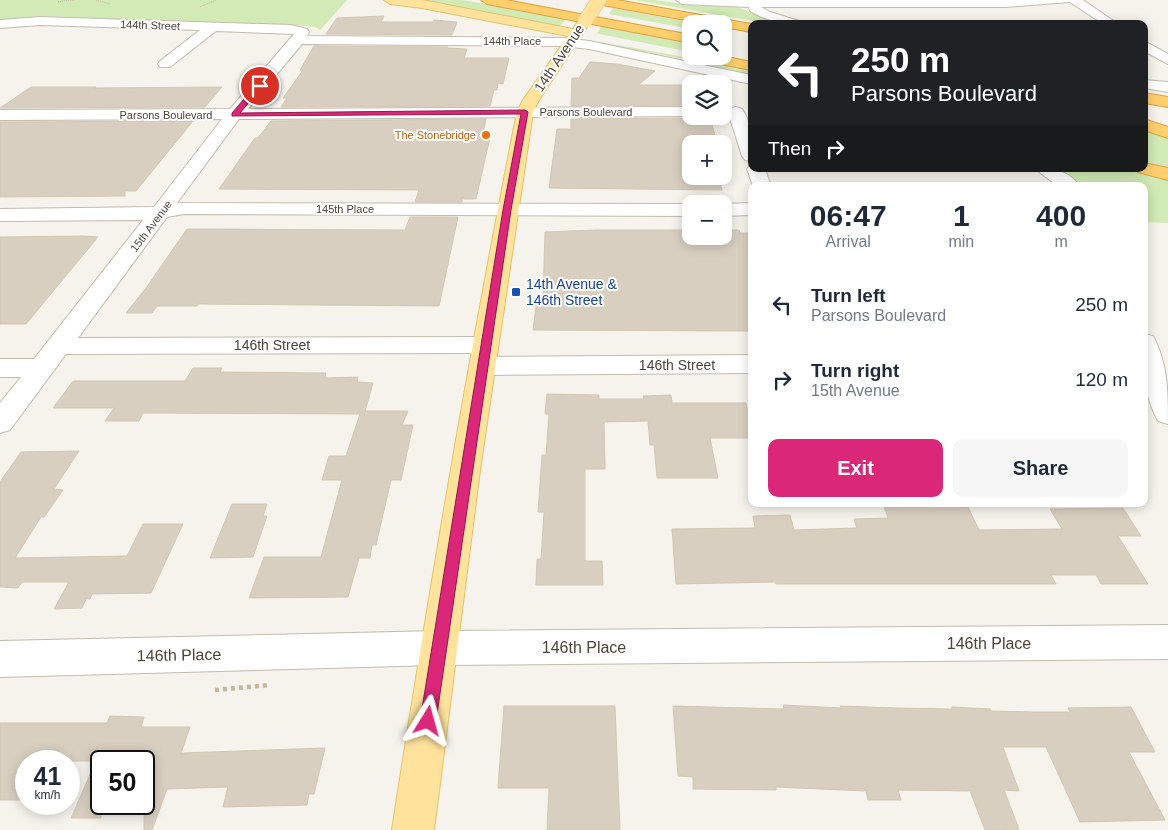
<!DOCTYPE html>
<meta charset="utf-8">
<style>
:root{--surface:#fff;--page:#f6f6f7;--text:#1f2937;--muted:#747a83;--accent:#db2777}
body{margin:0;font-family:Arial,sans-serif;background:var(--page);color:var(--text);height:100vh;display:flex;flex-direction:column;font-size:19px;white-space:nowrap}
*{box-sizing:border-box;margin:0}
p{font-size:16px;color:var(--muted)}
.icon{flex:none;width:28px;height:28px;fill:none;stroke:currentColor;stroke-width:2;stroke-linecap:round;stroke-linejoin:round}
.map{position:relative;flex:1;overflow:hidden}
.sheet{position:absolute;left:748px;top:182px;width:400px;height:325px;display:flex;flex-direction:column;background:var(--surface);border-radius:10px;box-shadow:0 2px 12px #0003}
.sheet>*{flex:none}
.top-card{position:absolute;left:748px;top:20px;width:400px;height:152px;border-radius:10px;box-shadow:0 2px 12px #0003;background:#202124;color:#fff;overflow:hidden}
.controls{position:absolute;left:682px;top:15px;display:grid;gap:10px}
.controls a{display:grid;place-items:center;width:50px;height:50px;border-radius:10px;background:var(--surface);box-shadow:0 2px 12px #0003;font-size:25px}
.speed{position:absolute;left:15px;top:750px;display:flex;gap:10px;font-size:25px;font-weight:700;text-align:center}
.speed>*{display:grid;place-content:center;width:65px;height:65px;border-radius:50%;background:var(--surface);box-shadow:0 2px 12px #0003;line-height:1}
.speed small{font-size:12px;font-weight:400}
.speed .limit{border:2px solid #111;border-radius:8px;background:#fff;color:#111}
.pin{position:absolute;display:grid;place-items:center;width:42px;height:42px;color:#fff;margin:-21px;border:2px solid #fff;border-radius:50%;box-shadow:0 1px 5px #0007}
.me{position:absolute;width:55px;margin:-28px;rotate:8deg;stroke-linejoin:round;filter:drop-shadow(0 0 4px #0008)}
.turn{display:flex;align-items:center;gap:18px;height:105px;padding:0 20px;font-size:22px}
.turn .icon{width:65px;height:65px;stroke-width:2.5}
.turn b{display:block;font-size:35px;line-height:42px}
.then{display:flex;align-items:center;height:48px;padding:0 20px;background:#0003;gap:10px;font-size:19px}
.eta{display:flex;justify-content:space-evenly;align-items:center;height:85px;text-align:center}
.eta b{font-size:30px;font-weight:800;line-height:35px}
.cta{display:flex;gap:10px;margin-top:auto;padding:10px 20px}
.cta a{flex:1;height:58px;border-radius:10px;background:var(--accent);color:#fff;font-size:20px;font-weight:800;line-height:58px;text-align:center}
.cta a+a{background:var(--page);color:var(--text)}
ul{padding:0;list-style:none}
li{display:flex;align-items:center;gap:15px;height:75px;padding:0 20px}
li div{flex:1}
li b{display:block;font-size:19px}
li em{font-style:normal}
.map>svg:first-child{display:block}
</style>
<div class="map">
<svg width="1168" height="830" viewBox="0 0 1168 830">
<rect width="100%" height="100%" fill="#f6f3ec"/>
<path fill="#d2eab5" d="M0,0h347l-27,30 -5,-3 -19,-2 -256,-9 -40,4z
M399,0h64l103,18v2l-9,8z
M635,0h19l46,6 37,1 28,11 20,6h-15z
M613,8l86,16h-8v5l-82,-15z
M603,24l88,18v10l-92,-18 -2,-1z
M601,42l150,27v6l-63,-15 -89,-17z
M1144,128l24,8v33l-24,-6z
M1060,169h66l42,10v44l-24,-1v-36h-62z"/>
<path fill="#d8cfc1" stroke="#d3c7b4" d="M384,16l-3,6h52l1,-2 23,2 -5,13 -126,-1 11,-16z
M314,46l134,1 -1,1 20,1 -3,9h45l-6,26 -5,-1 -1,7h-3l-4,16 -209,1 6,-9h-4l20,-28h-3z
M590,62l27,2 38,7 -17,14h44l1,3h8v17l-120,1 1,-28h7z
M31,87h65l-2,1 128,-1 -17,20 -205,1z
M695,116h15l6,24h-2l1,4h-24v32h32l2,7h-5l2,7 -173,-2 8,-59h14v-10l122,-1z
M486,119l-3,14h8l-15,66h-14v3h-47l4,-12 -200,-1 36,-51h3l13,-17z
M193,121l-57,70h-11v5l-125,1v-75z
M410,217h48l-19,89 -241,-2 -1,2h-40l-5,7h-26l20,-25 41,-59 218,1z
M596,230h95v6h33v-6h15l1,3h11v98l-218,-1 4,-31 6,1 2,-68z
M0,237l83,-1 15,1 -72,87h-26z
M193,368h29l-2,4 106,1 -1,5 33,-1 -1,5 16,1 -8,28h43l-6,14h11l-12,55h-10l-15,65h-4l-2,13h-11l-11,39 -99,1 15,-41h57l21,-77h-20l7,-24h17l14,-42 -217,-1 -4,8h-34l9,-13h-61l20,-27h112z
M547,394l52,1v4h45l-1,-3 28,-1 1,8h74l5,24v11h-41l8,40h-61l-3,-33h-4l-2,-24 -44,1 1,47h-20v92h17l1,24h-67l1,-26h4l3,-47h-6l4,-57h4l3,-41h-4z
M79,451l-25,38 9,1 -19,27h-3l-26,41 112,-2 16,-32h40l-32,69 -59,1 -2,5h-4l-4,9 -28,1 15,-27h-47l-4,6 -18,-1v-105l21,-30z
M232,504h35l-4,12h4l-14,41 -43,1z
M883,504h73l2,3h10l11,23 83,-1 -12,-20 73,-1 18,28h-23l30,48h-47l-5,-9h-45l5,9h-280v-2l-100,2 -4,-55 83,-1 -2,-12 37,-1 4,15 63,-2 -3,-9 34,-1z
M783,705l58,3 -1,-2 56,2 56,1v-2l38,2 1,2 43,1h36l-2,-4 63,-1 24,45h-26l36,68 -85,2 -34,-75h-43l16,44 -15,-1 15,39 -34,1 -15,-39 -72,-1 3,10h-33l-2,-9 -90,-4v3l-83,-1v-12l-15,-1 -5,-70 111,3z
M504,706h111l5,124h-73l2,-42h-51z
M110,716l34,1 -3,10h49l-9,26 144,-5 -11,46h-5l-2,11 -84,2 5,-20 -61,2 -15,41h-8v-69h-43v57h-30l25,-57h-70v39h-26v-77h107z"/>
<g fill="none" stroke-linecap="round" stroke-linejoin="round">
<defs>
<path id="minor" d="M676,0h407l35,24h-15l-33,-22 -65,5h-244l9,5 29,9 1,3c-19,0 -33,-3 -50,-13l-1,-4 -67,-3z
M40,17l251,8 16,4 2,3 -2,4 257,2 25,3 162,34v9l-162,-35 -25,-3 -262,-2 -54,65 443,-2v9h2l-454,3 -62,84 514,1v12l-507,-2 -17,3 -89,121 408,-1 9,2 3,6 -3,6 -9,2 -420,1 -56,76 -10,3v-30l21,-26h-21v-18h34l109,-139 -143,1v-12l154,-2 68,-88 -222,1v-10l230,-1 64,-75 -78,-3 -46,36h-10l-2,-3 2,-3 40,-31 -160,-5 -40,3v-8z
M1144,41l24,13v10l-24,-13z
M1144,80l24,2v10l-24,-4z
M736,107l6,2c11,15 9,34 9,52l-6,-1 -3,-4 -14,-44 2,-3z
M750,165h1v4h14l6,17h-18l-6,-17z
M1035,169c17,-1 34,1 44,17h-21z
M751,203v12l-27,1v-12z
M1144,334l9,2c15,27 15,57 15,88l-10,-3c-15,-27 -16,-58 -14,-87z
M751,355v18l-269,2 -9,-3 -4,-6 4,-6 9,-3z
M1168,625v34l-730,6 -438,12v-36l438,-10z"/>
<path id="major" d="M384,0h38l151,29 7,-11 5,-1 6,4 -52,79 -6,12 -53,358 -46,360h-42c37,-240 78,-480 125,-718l6,-12 45,-64 -146,-28 -32,-4z"/>
<path id="highway" d="M481,0h25l185,35v8l-204,-39z
M591,0h26l134,24v8l-27,-5v-3h-17l-110,-20z
M693,56h30l28,6v8l-51,-10z
M1144,93l24,4v10l-24,-4z
M1144,119l24,8v11l-24,-8z
M1144,163l24,5v12l-30,-8 -3,-3h9z"/>
</defs>
<use href="#minor" stroke="#c2bbae" stroke-width="2"/>
<use href="#major" stroke="#e6c16a" stroke-width="2"/>
<use href="#highway" stroke="#e0a43c" stroke-width="2"/>
<path stroke="#c4b79f" stroke-width="1" stroke-dasharray="1 1" stroke-linecap="butt" d="M96,0l14,4
M66,1l9,-1
M58,2l10,-2
M200,7l16,-7"/>
<path stroke="#c4b79f" stroke-width="4.5" stroke-dasharray="4 4" stroke-linecap="butt" d="M215,690l55,-5"/>
<use href="#minor" fill="#fff" fill-rule="evenodd"/>
<use href="#major" fill="#ffe39c" fill-rule="evenodd"/>
<use href="#highway" fill="#ffcf6e" fill-rule="evenodd"/>
<defs>
<path id="major-bridge" d="M585,21l14,-21"/>
</defs>
<use href="#major-bridge" stroke="#e6c16a" stroke-width="15" stroke-linecap="butt"/>
<use href="#major-bridge" stroke="#ffe39c" stroke-width="14"/>
</g>
<path fill="#db2777" stroke="#8e194d" d="M257,84l6,2 -23,27 285,-3 3,2 -17,98 -75,511 -2,6 -6,2 -5,-2 -3,-6 83,-511 18,-96 -289,2v-3z"/>
<circle fill="#e8710a" stroke="#fff" stroke-width="2" cx="486" cy="135" r="5"/>
<rect fill="#1a4fb4" stroke="#fff" stroke-width="2" x="511" y="287" width="10" height="10" rx="2.5"/>
<g text-anchor="middle" dominant-baseline="central" stroke-width="4" stroke-linejoin="round" paint-order="stroke">
<g font-size="11" fill="#4b4439" stroke="#fff">
<text transform="translate(150 25) rotate(2)">144th Street</text>
<text x="512" y="41">144th Place</text>
<text x="586" y="112">Parsons Boulevard</text>
<text x="166" y="115">Parsons Boulevard</text>
<text x="345" y="209">145th Place</text>
<text transform="translate(151 226) rotate(-53)">15th Avenue</text>
</g>
<g font-size="11" fill="#c56008" stroke="#fff" text-anchor="end">
<text x="476" y="135">The Stonebridge</text>
</g>
<g font-size="14" fill="#4b4439" stroke="#fff">
<text transform="translate(559 58) rotate(-56)">14th Avenue</text>
<text x="272" y="345">146th Street</text>
<text x="677" y="365">146th Street</text>
</g>
<g font-size="14" fill="#164399" stroke="#fff" text-anchor="start">
<text x="526" y="284">14th Avenue &amp;<tspan x="526" dy="16">146th Street</tspan></text>
</g>
<g font-size="16" fill="#4b4439" stroke="#fff">
<text x="989" y="643">146th Place</text>
<text x="584" y="647">146th Place</text>
<text transform="translate(179 655) rotate(-1)">146th Place</text>
</g>
</g>
</svg>
<div class="controls">
<a><svg class="icon" aria-label="search" viewBox="0 0 24 24"><circle cx="10" cy="10" r="6"/><path d="M15 15l6 6"/></svg></a>
<a><svg class="icon" aria-label="layers" viewBox="0 0 24 24"><path d="M12 4l9 5-9 5-9-5zM3 14l9 5 9-5"/></svg></a>
<a>+</a>
<a>−</a>
</div>
<div class="speed"><div>41<small>km/h</small></div><div class="limit">50</div></div>
<div class="pin" style="left:260px;top:86px;background:#d93025"><svg class="icon" aria-label="arrive" viewBox="0 0 24 24"><path d="M6 21V4h12l-3 4 3 4H6"/></svg></div>
<svg class="me" style="left:428px;top:721px" viewBox="-20 -20 40 40"><path d="M0-17L14 15 0 8-14 15z" fill="#db2777" stroke="#fff" stroke-width="4"/></svg>
<div class="top-card">
<div class="turn"><svg class="icon" aria-label="left" viewBox="0 0 24 24"><path d="M17 20v-9H6M10 6l-5 5 5 5"/></svg><div><b>250 m</b>Parsons Boulevard</div></div>
<div class="then">Then<svg class="icon" aria-label="right" viewBox="0 0 24 24"><path d="M7 20v-9h11M14 6l5 5-5 5"/></svg></div>
</div>
<section class="sheet">
<div class="eta">
<div><b>06:47</b><p>Arrival</p></div>
<div><b>1</b><p>min</p></div>
<div><b>400</b><p>m</p></div>
</div>
<ul>
<li><svg class="icon" aria-label="left" viewBox="0 0 24 24"><path d="M17 20v-9H6M10 6l-5 5 5 5"/></svg><div><b>Turn left</b><p>Parsons Boulevard</p></div><em>250 m</em></li>
<li><svg class="icon" aria-label="right" viewBox="0 0 24 24"><path d="M7 20v-9h11M14 6l5 5-5 5"/></svg><div><b>Turn right</b><p>15th Avenue</p></div><em>120 m</em></li>
</ul>
<div class="cta"><a>Exit</a><a>Share</a></div>
</section>
</div>
